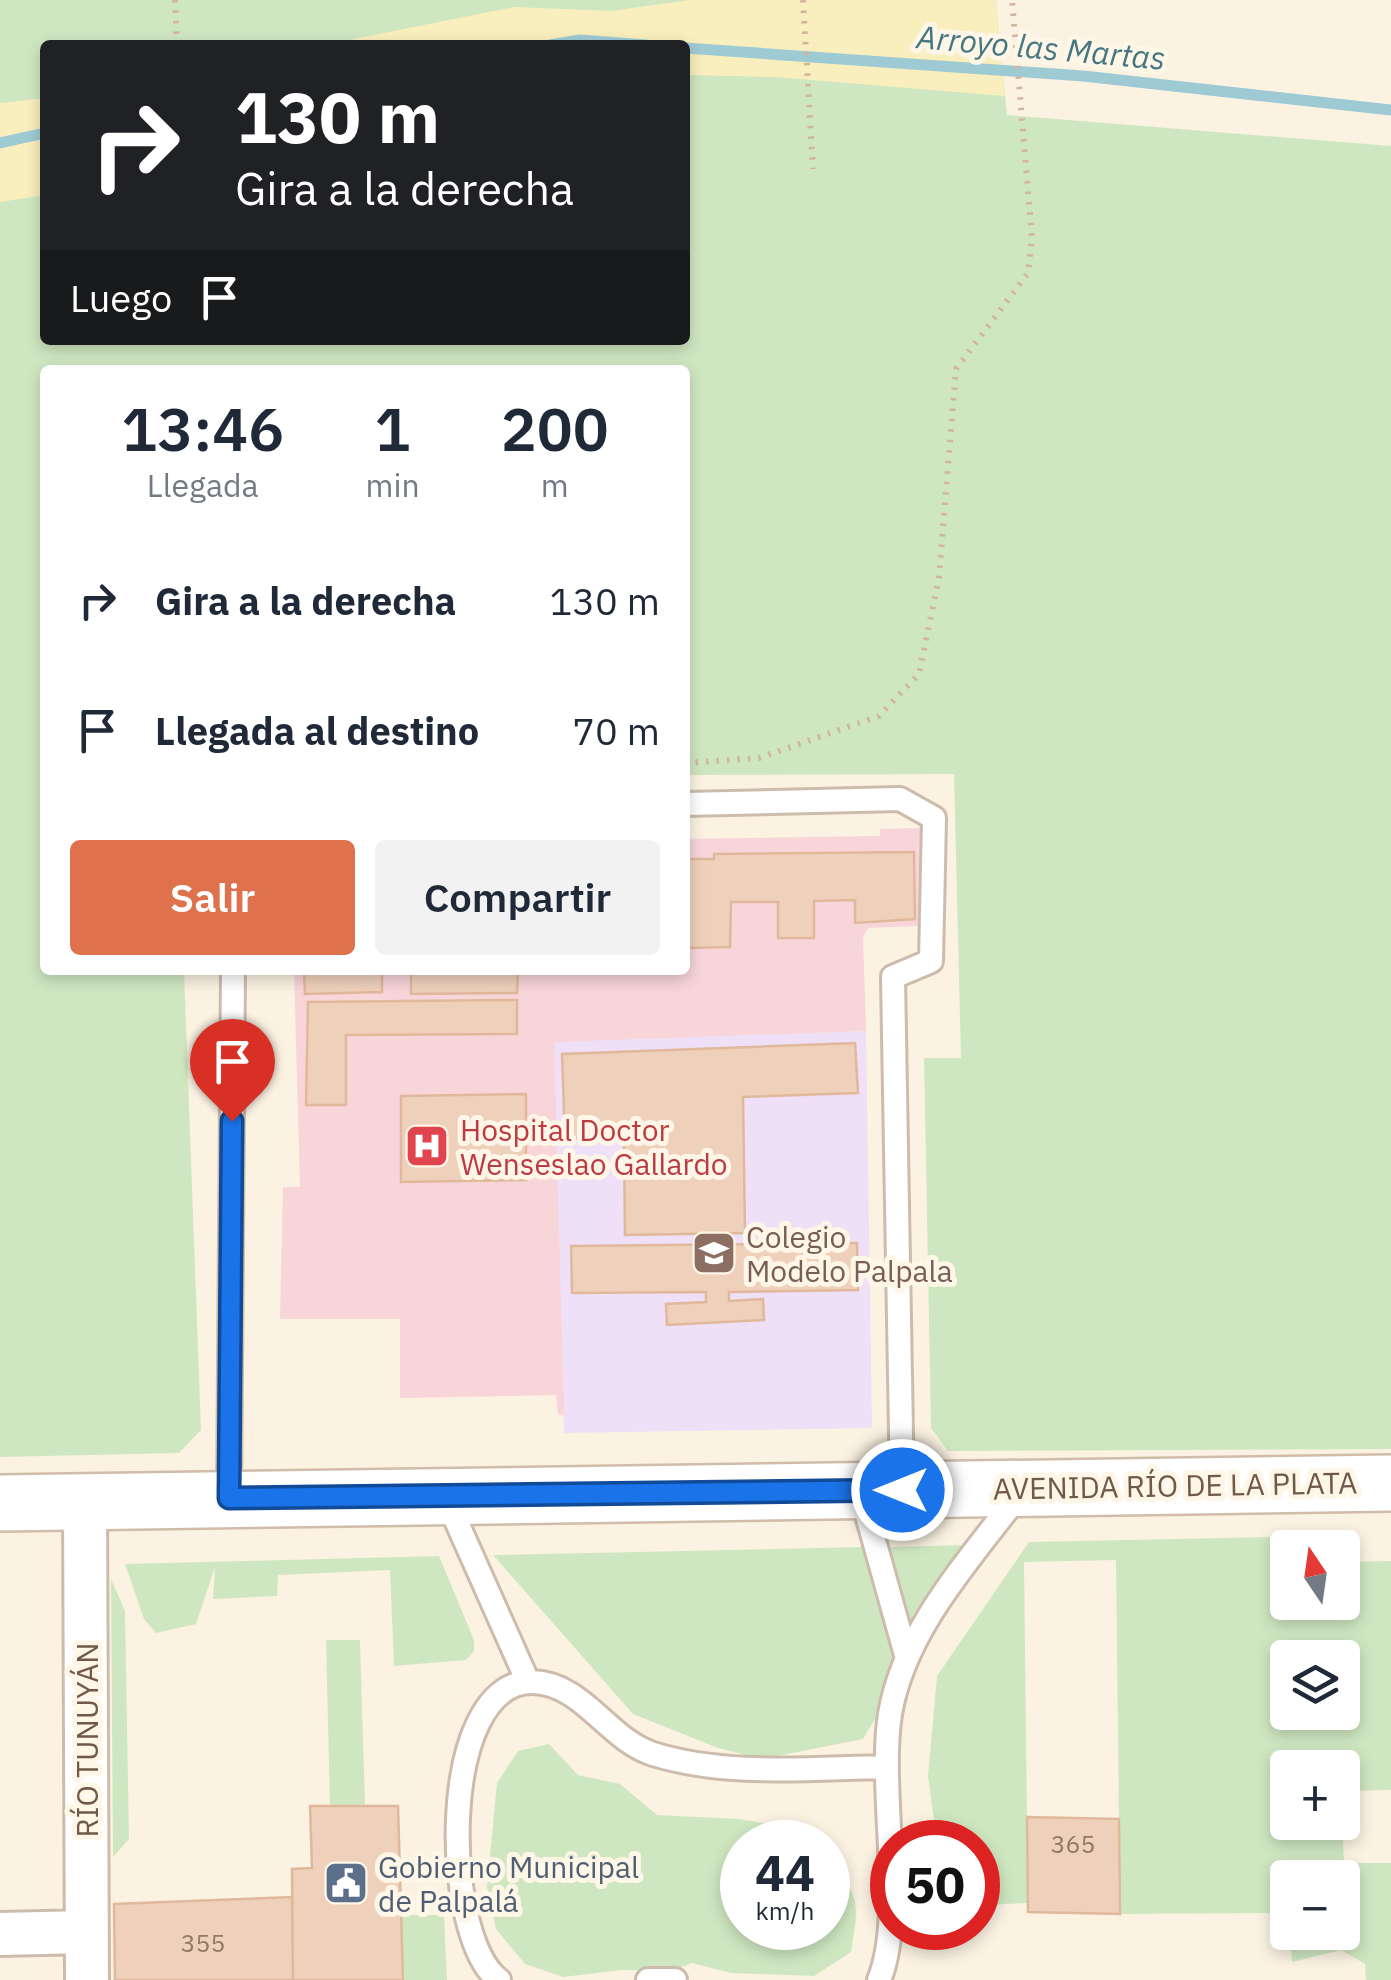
<!DOCTYPE html>
<html lang="es">
<meta charset="utf-8">
<style>
:root{--surface:#fff;--page:#f2f2f3;--text:#1f2937;--muted:#747a83;--accent:#df714c}
body{margin:0;font-family:"IBM Plex Sans",sans-serif;background:var(--page);color:var(--text);height:100vh;display:flex;flex-direction:column;font-size:38px;white-space:nowrap}
*{box-sizing:border-box;margin:0}
p{font-size:32px;color:var(--muted)}
.icon{flex:none;width:55px;height:55px;fill:none;stroke:currentColor;stroke-width:2;stroke-linecap:round;stroke-linejoin:round}
.map{position:relative;flex:1;overflow:hidden}
.panel{position:absolute;left:40px;top:365px;width:650px;height:610px;display:flex;flex-direction:column;background:var(--surface);border-radius:10px;box-shadow:0 5px 15px #0003}
.panel>*{flex:none}
.banner{position:absolute;left:40px;top:40px;width:650px;height:305px;border-radius:10px;box-shadow:0 5px 15px #0003;background:#202124;color:#fff;overflow:hidden}
.needle{width:65px;rotate:347deg}
.fabs{position:absolute;left:1270px;top:1530px;display:grid;gap:20px}
.fabs a{display:grid;place-items:center;width:90px;height:90px;border-radius:10px;background:var(--surface);box-shadow:0 5px 15px #0003;font-size:50px}
.speed{position:absolute;left:720px;top:1820px;display:flex;gap:20px;font-size:50px;font-weight:700;text-align:center}
.speed>*{display:grid;place-content:center;width:130px;height:130px;border-radius:50%;background:var(--surface);box-shadow:0 5px 15px #0003;line-height:1}
.speed small{font-size:25px;font-weight:400}
.speed .limit{border:15px solid #d22;background:#fff;color:#111}
.pin{position:absolute;display:grid;place-items:center;width:85px;height:85px;color:#fff;margin:-102px -42px;border-radius:50% 50% 50% 0;rotate:-45deg;box-shadow:0 0 10px #0007}
.pin .icon{rotate:45deg}
.me{position:absolute;width:110px;margin:-55px;rotate:270deg;stroke-linejoin:round;filter:drop-shadow(0 0 8px #0008)}
.turn{display:flex;align-items:center;gap:35px;height:210px;padding:0 30px;font-size:45px}
.turn .icon{width:130px;height:130px;stroke-width:2.5}
.turn b{display:block;font-size:70px;line-height:85px}
.then{display:flex;align-items:center;height:95px;padding:0 30px;background:#0003;gap:20px;font-size:38px}
.eta{display:flex;justify-content:space-evenly;align-items:center;height:170px;text-align:center}
.eta b{font-size:60px;font-weight:600;line-height:70px}
.primary-button{display:flex;gap:20px;margin-top:auto;padding:20px 30px}
.primary-button a{flex:1;height:115px;border-radius:10px;background:var(--accent);color:#fff;font-size:40px;font-weight:600;line-height:115px;text-align:center}
.primary-button a+a{background:var(--page);color:var(--text)}
ul{padding:0;list-style:none}
li{display:flex;align-items:center;gap:30px;height:130px;padding:0 30px}
li div{flex:1}
li b{display:block;font-size:38px}
li em{font-style:normal}
.map>svg:first-child{display:block}
</style>
<div class="map">
<svg width="1391" height="1980" viewBox="0 0 1391 1980">
<rect width="100%" height="100%" fill="#fbf2e2"/>
<path fill="#efdff7" d="M866,1031l6,397 -308,5 -11,-392z"/>
<path fill="#f8d5d8" d="M920,828l-2,98 -50,2 -5,9 3,94 -312,11 10,373 -6,-1 -2,-19 -156,3v-79h-120l3,-132h17l-6,-217h391v-131l195,-3v-7z"/>
<path fill="#cfe7c1" fill-rule="evenodd" d="M0,0h996l11,115 384,31v1303l-443,2 -17,-23 -7,-370h37l-7,-284 -269,1v-405h-640v600h139l17,460 -22,23 -179,4zM45,45h640v295h-640z
M1275,1537l12,26 1,39h54l1,-40 48,-1v229l-48,1 -1,-23h-54v54h54l2,41h47v117h-25l-1,-16 -24,-14 -49,12 -2,-29 52,-1v-54h-54l-1,35 -167,1 -4,-354 -92,2 4,341 -42,2 -8,-12v-51h-36l-6,-8 -8,-58 9,-100 92,-134zM1288,1658h54v54h-54z
M971,1545l-52,75 -13,3 -22,-76z
M865,1547l30,109 -4,36 -28,47 -101,20 -44,-11 -85,-34 -140,-159z
M439,1556l35,84v11l-8,9 -72,6 -4,-96 -112,5 -1,21 -64,3 2,-32 -19,57 -40,9 -12,-14 -19,-55z
M111,1579l14,32 4,228 -16,18z
M326,1640h34l5,166h-35z
M549,1744l29,31 42,9 37,31 83,4 56,10 17,13h-71v86h86v-69c33,36 31,46 23,93l-37,24 -83,-3 -39,-10 -20,8 -50,-1 -59,7 -38,-13 -29,-35 -9,-42 10,-104 21,-32z
M401,1915h43l3,65h-44z"/>
<path fill="#f9eebd" d="M690,0h306l9,96 -230,-19 -90,-2v-30h-361l190,-38 97,4z
M45,98v97l-45,7v-99z"/>
<g fill="none" stroke-linecap="round" stroke-linejoin="round">
<path stroke="#9ecad4" stroke-width="11" d="M550,45l30,-5 66,5
M685,48l398,28 308,34
M0,143l45,-10"/>
</g>
<path fill="#efd1bb" stroke="#e0b89c" stroke-width="2.5" d="M914,852l1,67 -60,4v-23l-41,1v37h-36v-36h-47l-1,45 -45,1v-89h29v-5z
M304,970h78v22l-77,2z
M411,970h107l-1,23 -106,1z
M517,1000v34l-171,1v70h-40l2,-103z
M855,1043l3,50 -115,4 2,136 -120,2 -1,-98 -59,2 -3,-85z
M526,1094v86l-125,2v-86z
M857,1243l1,47 -129,2v9l34,-2 1,21 -97,5 -1,-21 40,-2v-10l-134,1 -1,-47z
M310,1806h88l5,174h-110l-1,-111 20,-1z
M1027,1817l92,2 1,95 -92,-2z
M292,1897l1,83h-178l-1,-76z"/>
<g fill="none" stroke-linecap="round" stroke-linejoin="round">
<defs>
<path id="lane" d="M685,804l215,-5 34,19 -3,143 -38,16 9,513
M860,1490l46,165
M229,1498l4,-528
M446,1498l82,184
M499,1980c-57,-41 -63,-298 33,-298 51,1 75,57 121,72 75,23 157,14 234,13
M648,1980h27
M879,1980c27,-65 -1,-191 11,-266 14,-84 80,-155 130,-221"/>
<path id="street" d="M85,1501l2,479
M0,1934l86,-2"/>
<path id="secondary" d="M0,1503l1391,-20"/>
</defs>
<use href="#lane" stroke="#cdbcac" stroke-width="28"/>
<use href="#street" stroke="#cdbcac" stroke-width="48"/>
<use href="#secondary" stroke="#d0bca9" stroke-width="60"/>
<path stroke="#d3b49e" stroke-width="6" stroke-dasharray="2.5 8" stroke-linecap="butt" d="M175,0l2,45
M803,0l10,169
M685,763l74,-5 120,-42 40,-42 20,-97 17,-208 72,-96 4,-35 -20,-238"/>
<use href="#lane" stroke="#fff" stroke-width="22"/>
<use href="#street" stroke="#fff" stroke-width="42"/>
<use href="#secondary" stroke="#fff" stroke-width="55"/>
</g>
<g fill="none" stroke-linecap="round" stroke-linejoin="round">
<defs>
<path id="route" d="M232,1121l-3,377 673,-8"/>
</defs>
<use href="#route" stroke="#114b97" stroke-width="25"/>
<use href="#route" stroke="#1a73e8" stroke-width="18"/>
</g>
<defs>
<symbol id="hospital-square" viewBox="-11 -11 22 22"><rect x="-9" y="-9" width="18" height="18" rx="4" fill="#e0444e" stroke="#fef6e7"/><path d="M-5-5h3v3.5h4V-5h3V5h-3V1.5h-4V5h-3Z" fill="#fff"/></symbol>
<symbol id="school-square" viewBox="-11 -11 22 22"><rect x="-9" y="-9" width="18" height="18" rx="4" fill="#8d6e63" stroke="#fef6e7"/><path d="M0-5L7-2L0 1L-7-2ZM-4 1L0 2.5L4 1V4Q0 6-4 4Z" fill="#fff"/></symbol>
<symbol id="civic-square" viewBox="-11 -11 22 22"><rect x="-9" y="-9" width="18" height="18" rx="4" fill="#5c6f8a" stroke="#fef6e7"/><path d="M-.6-6.5H3V-4.5H.6V-3L4-1V1h2V6H-6V1h2V-1L-.6-3ZM-1.2 2.5V6h2.4V2.5Z" fill="#fff"/></symbol>
</defs>
<g fill-rule="evenodd">
<use href="#hospital-square" x="402" y="1121" width="50" height="50"/>
<use href="#school-square" x="689" y="1228" width="50" height="50"/>
<use href="#civic-square" x="321" y="1858" width="50" height="50"/>
</g>
<g text-anchor="middle" dominant-baseline="central" stroke-width="10" stroke-linejoin="round" paint-order="stroke">
<g font-size="25" fill="#907766">
<text x="1073" y="1843">365</text>
<text x="203" y="1942">355</text>
</g>
<g font-size="30" fill="#be3a42" stroke="#fef6e7" text-anchor="start">
<text x="460" y="1129">Hospital Doctor<tspan x="460" dy="34">Wenseslao Gallardo</tspan></text>
</g>
<g font-size="30" fill="#785e54" stroke="#fef6e7" text-anchor="start">
<text x="746" y="1236">Colegio<tspan x="746" dy="34">Modelo Palpala</tspan></text>
</g>
<g font-size="30" fill="#71594a" stroke="#fef6e7">
<text transform="translate(1175 1485) rotate(-1)">AVENIDA RÍO DE LA PLATA</text>
<text transform="translate(86 1740) rotate(-90)">RÍO TUNUYÁN</text>
</g>
<g font-size="30" fill="#4e5e75" stroke="#fef6e7" text-anchor="start">
<text x="378" y="1866">Gobierno Municipal<tspan x="378" dy="34">de Palpalá</tspan></text>
</g>
<g font-size="32" font-style="italic" fill="#457783" stroke="#fef6e7">
<text transform="translate(1041 47) rotate(5)">Arroyo las Martas</text>
</g>
</g>
</svg>
<div class="fabs">
<a><svg class="needle" viewBox="-14 -14 28 28"><path d="M0-13l5 13h-10z" fill="#e53935"/><path d="M0 13l5-13h-10z" fill="#747a83"/></svg></a>
<a><svg class="icon" aria-label="layers" viewBox="0 0 24 24"><path d="M12 4l9 5-9 5-9-5zM3 14l9 5 9-5"/></svg></a>
<a>+</a>
<a>−</a>
</div>
<div class="speed"><div>44<small>km/h</small></div><div class="limit">50</div></div>
<div class="pin" style="left:232px;top:1121px;background:#d93025"><svg class="icon" aria-label="arrive" viewBox="0 0 24 24"><path d="M6 21V4h12l-3 4 3 4H6"/></svg></div>
<svg class="me" style="left:902px;top:1490px" viewBox="-20 -20 40 40"><circle r="17" fill="#1a73e8" stroke="#fff" stroke-width="3"/><path d="M0-11L8 9 0 5-8 9z" fill="#fff"/></svg>
<div class="banner">
<div class="turn"><svg class="icon" aria-label="right" viewBox="0 0 24 24"><path d="M7 20v-9h11M14 6l5 5-5 5"/></svg><div><b>130 m</b>Gira a la derecha</div></div>
<div class="then">Luego<svg class="icon" aria-label="arrive" viewBox="0 0 24 24"><path d="M6 21V4h12l-3 4 3 4H6"/></svg></div>
</div>
<section class="panel">
<div class="eta">
<div><b>13:46</b><p>Llegada</p></div>
<div><b>1</b><p>min</p></div>
<div><b>200</b><p>m</p></div>
</div>
<ul>
<li><svg class="icon" aria-label="right" viewBox="0 0 24 24"><path d="M7 20v-9h11M14 6l5 5-5 5"/></svg><div><b>Gira a la derecha</b></div><em>130 m</em></li>
<li><svg class="icon" aria-label="arrive" viewBox="0 0 24 24"><path d="M6 21V4h12l-3 4 3 4H6"/></svg><div><b>Llegada al destino</b></div><em>70 m</em></li>
</ul>
<div class="primary-button"><a>Salir</a><a>Compartir</a></div>
</section>
</div>
